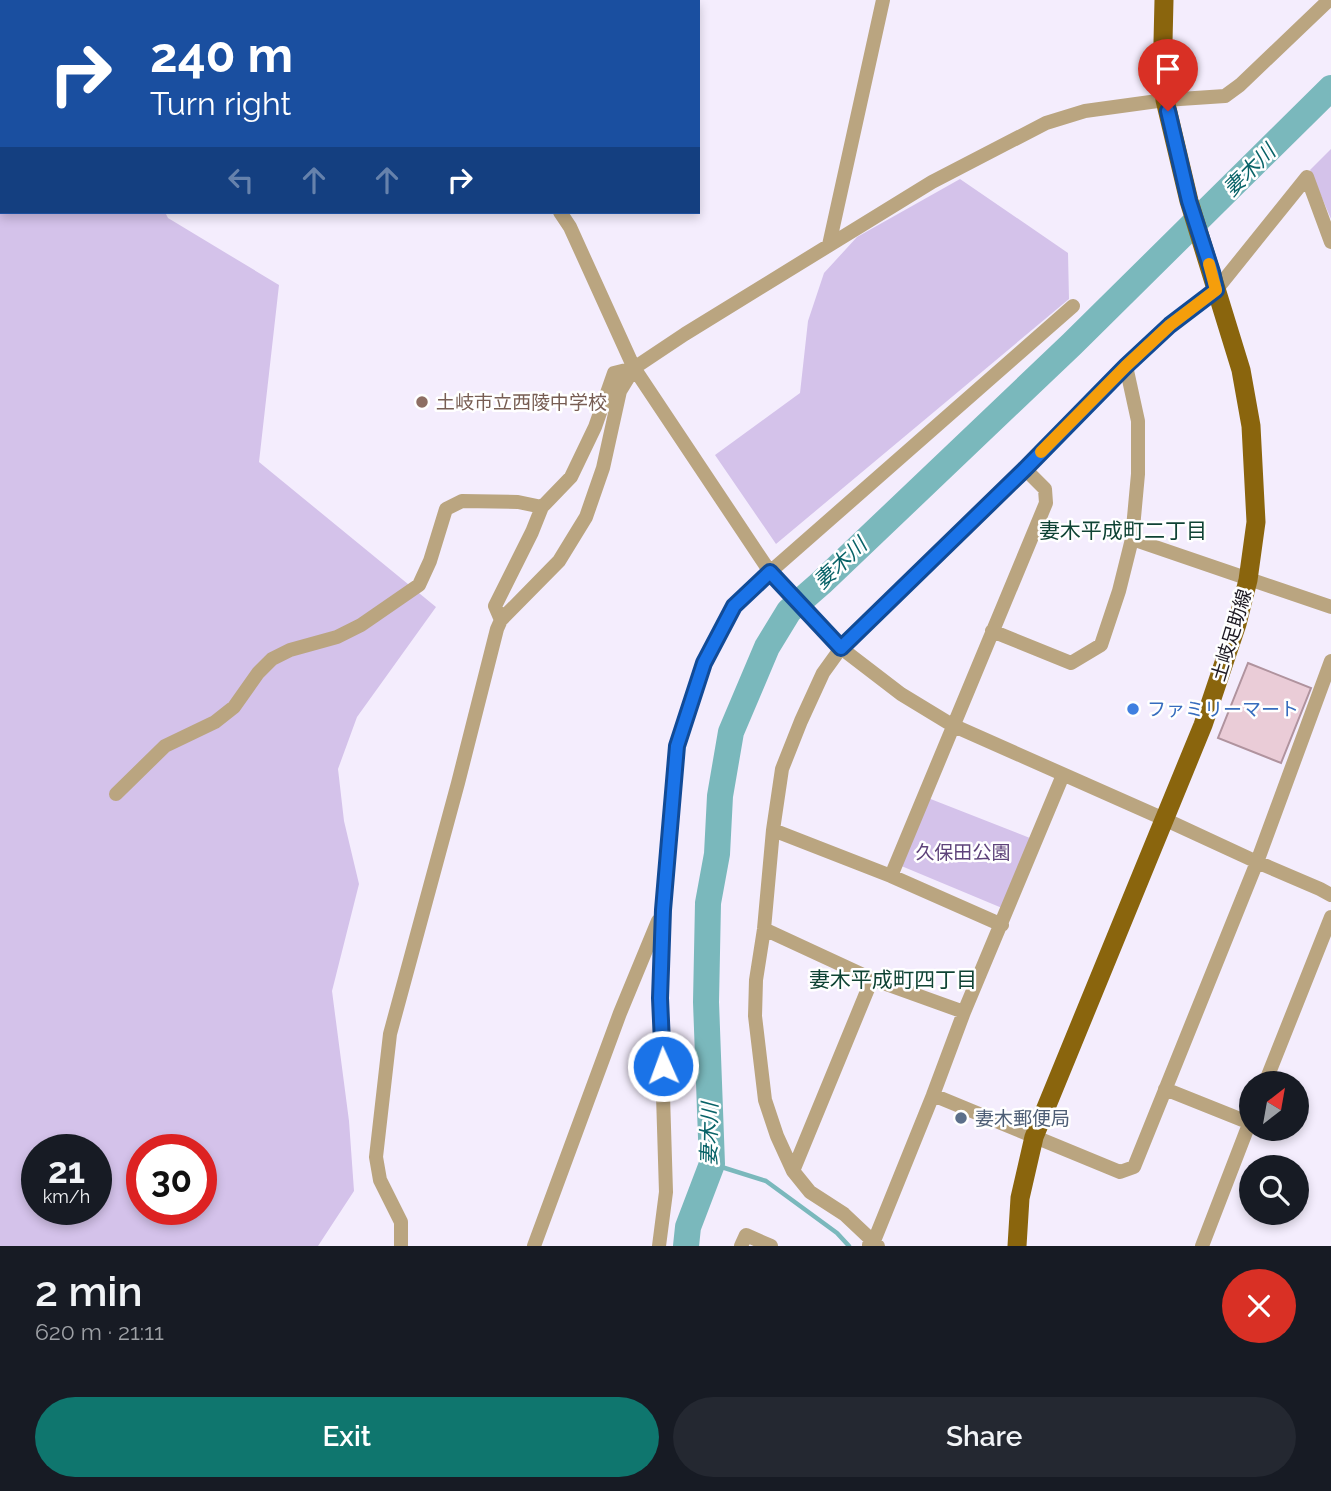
<!DOCTYPE html>
<meta charset="utf-8">
<style>
:root{--surface:#171b24;--page:#242831;--text:#f1f3f6;--muted:#9ea1a6;--accent:#0f766e}
body{margin:0;font-family:Raleway,"Noto Sans JP",sans-serif;background:var(--page);color:var(--text);height:100vh;display:flex;flex-direction:column;font-size:26px;white-space:nowrap}
*{box-sizing:border-box;margin:0}
p{font-size:23px;color:var(--muted)}
.icon{flex:none;width:38px;height:38px;fill:none;stroke:currentColor;stroke-width:2;stroke-linecap:round;stroke-linejoin:round}
.map{position:relative;height:1246px;overflow:hidden}
.drawer{display:flex;flex-direction:column;background:var(--surface);flex:1}
.drawer>*{flex:none}
.banner{position:absolute;left:0px;top:0px;width:700px;height:214px;box-shadow:0 4px 10px #0003;background:#1a4fa0;color:#fff;overflow:hidden}
.needle{width:46px;rotate:31deg}
.buttons{position:absolute;left:1239px;top:1071px;display:grid;gap:14px}
.buttons a{display:grid;place-items:center;width:70px;height:70px;border-radius:50%;background:var(--surface);box-shadow:0 4px 10px #0003;font-size:35px}
.speed{position:absolute;left:21px;top:1134px;display:flex;gap:14px;font-size:35px;font-weight:700;text-align:center}
.speed>*{display:grid;place-content:center;width:91px;height:91px;border-radius:50%;background:var(--surface);box-shadow:0 4px 10px #0003;line-height:1}
.speed small{font-size:18px;font-weight:400}
.speed .limit{border:10px solid #d22;background:#fff;color:#111}
.pin{position:absolute;display:grid;place-items:center;width:60px;height:60px;color:#fff;margin:-72px -30px;border-radius:50% 50% 50% 0;rotate:-45deg;box-shadow:0 0 7px #0007}
.pin .icon{rotate:45deg}
.me{position:absolute;width:77px;margin:-38px;rotate:358deg;stroke-linejoin:round;filter:drop-shadow(0 0 5px #0008)}
.turn{display:flex;align-items:center;gap:24px;height:147px;padding:0 35px;font-size:32px}
.turn .icon{width:91px;height:91px;stroke-width:2.5}
.turn b{display:block;font-size:49px;line-height:60px}
.lanes{display:flex;align-items:center;height:66px;padding:0 35px;background:#0003;justify-content:center;gap:35px;direction:ltr}
.lanes .off{opacity:.35}
.round{display:grid;place-items:center;flex:none;width:74px;height:74px;border-radius:37px;background:var(--page)}
.headline{display:flex;align-items:center;justify-content:space-between;height:119px;padding:0 35px}
h1{font-size:42px;font-weight:600;line-height:52px}
.button{display:flex;gap:14px;margin-top:auto;padding:14px 35px}
.button a{flex:1;height:80px;border-radius:42px;background:var(--accent);color:#fff;font-size:28px;font-weight:600;line-height:80px;text-align:center}
.button a+a{background:var(--page);color:var(--text)}
.map>svg:first-child{display:block}
</style>
<div class="map">
<svg width="1331" height="1246" viewBox="0 0 1331 1246">
<rect width="100%" height="100%" fill="#f4edfd"/>
<path fill="#d4c2ea" fill-rule="evenodd" d="M0,61h2v151h163l3,6 111,67 -20,177 177,145 -79,110 -19,52 6,52 15,63 -27,107 17,130 5,70 -36,55h-318zM37,1150h59v59h-59zM142,1150h59v59h-59z
M1331,149v70l-21,-49z
M960,179l108,74 1,46 -293,245 -61,-89 85,-62 8,-72 16,-48 33,-36z
M928,798l102,40 -28,70 -103,-43z"/>
<g fill="none" stroke-linecap="round" stroke-linejoin="round">
<path stroke="#7ab8bc" stroke-width="4.5" d="M712,1164l54,17 71,52 12,13"/>
<path stroke="#7ab8bc" stroke-width="26" d="M79,2l3,-2
M0,45h2
M686,1246l2,-19 24,-63 -6,-162 2,-99 9,-49 3,-58 11,-64 36,-85 22,-36 32,-28 251,-239 259,-256"/>
</g>
<path fill="#eaccd7" stroke="#b0939e" stroke-width="2" d="M1248,663l63,25 -30,75 -63,-25z"/>
<g fill="none" stroke-linecap="round" stroke-linejoin="round">
<path stroke="#baa580" stroke-width="14" d="M465,0v2
M560,212l10,15 64,141 136,204 71,76 60,46 51,31 212,94 93,43 63,27 11,6
M829,245l54,-245
M1132,539l199,68
M501,620l58,-59 27,-44 17,-49 17,-77 14,-23
M992,631l79,32 30,-18 18,-54 13,-52 6,-65v-53l-12,-55
M116,794l49,-48 50,-24 19,-15 24,-34 14,-14 18,-9 47,-13 24,-12 58,-40 11,-24 16,-52 16,-8 56,1 24,5
M773,830l118,46 111,49
M891,876l155,-373 -1,-14 -20,-20
M764,929l108,50 92,33
M1265,1083l66,-166
M1165,1089l85,34
M933,1095l187,77 14,-5 123,-305 74,-201
M793,1171l79,-192
M869,1245l5,-4 59,-146 31,-83 99,-237
M401,1246v-24l-21,-42 -4,-23 14,-123 68,-251 39,-154 4,-9 -6,-14 37,-74 10,-25 29,-30 24,-50 19,-54 20,-5 51,-34 247,-152 114,-59 39,-12 80,-11 60,-4 15,-11 89,-85
M534,1246l86,-233 38,-92
M659,1246l7,-54 -6,-194 3,-88 14,-164 27,-83 30,-57 36,-34 303,-266
M741,1246l5,-11 25,11
M878,1246l-34,-32 -34,-22 -17,-21 -16,-35 -12,-36 -10,-84 1,-36 8,-51 9,-99 9,-61 19,-48 22,-48 18,-25 184,-179 101,-103 44,-41 46,-35 91,-113 24,65
M1202,1246l49,-127"/>
<path stroke="#8a650d" stroke-width="19" d="M1017,1246l3,-48 14,-61 169,-412 34,-101 11,-44 8,-58 -5,-96 -10,-56 -52,-169 -24,-101 -2,-58 1,-42"/>
</g>
<g fill="none" stroke-linecap="round" stroke-linejoin="round">
<defs>
<path id="route" d="M663,1066l-3,-68 3,-88 14,-164 27,-83 30,-57 36,-34 71,76 184,-179 101,-103 44,-41 46,-35 -4,-18 -23,-71 -21,-90"/>
</defs>
<use href="#route" stroke="#114b97" stroke-width="18"/>
<use href="#route" stroke="#1a73e8" stroke-width="12"/>
<path stroke="#f59e0b" stroke-width="12" d="M1041,452l85,-86 44,-41 46,-35 -7,-26"/>
</g>
<circle fill="#8d6e63" stroke="#fff" stroke-width="2.5" cx="422" cy="402" r="7"/>
<circle fill="#3f7fe0" stroke="#fff" stroke-width="2.5" cx="1133" cy="709" r="7"/>
<circle fill="#5c6f8a" stroke="#fff" stroke-width="2.5" cx="961" cy="1118" r="7"/>
<g text-anchor="middle" dominant-baseline="central" stroke-width="5" stroke-linejoin="round" paint-order="stroke">
<g font-size="19" fill="#785e54" stroke="#fff" text-anchor="start">
<text x="436" y="402">土岐市立西陵中学校</text>
</g>
<g font-size="19" fill="#1e1a23" stroke="#fff">
<text transform="translate(1231 635) rotate(-73)">土岐足助線</text>
</g>
<g font-size="19" fill="#366cbe" stroke="#fff" text-anchor="start">
<text x="1147" y="709">ファミリーマート</text>
</g>
<g font-size="19" fill="#5e437a" stroke="#fff">
<text x="963" y="852">久保田公園</text>
</g>
<g font-size="19" fill="#4e5e75" stroke="#fff" text-anchor="start">
<text x="975" y="1118">妻木郵便局</text>
</g>
<g font-size="21" font-style="italic" fill="#096368" stroke="#fff">
<text transform="translate(1249 170) rotate(-45)">妻木川</text>
<text transform="translate(840 563) rotate(-43)">妻木川</text>
<text transform="translate(709 1134) rotate(-89)">妻木川</text>
</g>
<g font-size="21" fill="#0f4334" stroke="#fff">
<text x="1123" y="530">妻木平成町二丁目</text>
<text x="893" y="979">妻木平成町四丁目</text>
</g>
</g>
</svg>
<div class="buttons">
<a><svg class="needle" viewBox="-14 -14 28 28"><path d="M0-13l5 13h-10z" fill="#e53935"/><path d="M0 13l5-13h-10z" fill="#9ea1a6"/></svg></a>
<a><svg class="icon" aria-label="search" viewBox="0 0 24 24"><circle cx="10" cy="10" r="6"/><path d="M15 15l6 6"/></svg></a>
</div>
<div class="speed"><div>21<small>km/h</small></div><div class="limit">30</div></div>
<div class="pin" style="left:1168px;top:111px;background:#d93025"><svg class="icon" aria-label="arrive" viewBox="0 0 24 24"><path d="M6 21V4h12l-3 4 3 4H6"/></svg></div>
<svg class="me" style="left:663px;top:1066px" viewBox="-20 -20 40 40"><circle r="17" fill="#1a73e8" stroke="#fff" stroke-width="3"/><path d="M0-11L8 9 0 5-8 9z" fill="#fff"/></svg>
<div class="banner">
<div class="turn"><svg class="icon" aria-label="right" viewBox="0 0 24 24"><path d="M7 20v-9h11M14 6l5 5-5 5"/></svg><div><b>240 m</b>Turn right</div></div>
<div class="lanes"><svg class="icon off" aria-label="left" viewBox="0 0 24 24"><path d="M17 20v-9H6M10 6l-5 5 5 5"/></svg><svg class="icon off" aria-label="ahead" viewBox="0 0 24 24"><path d="M12 20V5M6 11l6-6 6 6"/></svg><svg class="icon off" aria-label="ahead" viewBox="0 0 24 24"><path d="M12 20V5M6 11l6-6 6 6"/></svg><svg class="icon" aria-label="right" viewBox="0 0 24 24"><path d="M7 20v-9h11M14 6l5 5-5 5"/></svg></div>
</div>
</div>
<section class="drawer">
<div class="headline"><div><h1>2 min</h1><p>620 m · 21:11</p></div><a class="round" style="background:#d93025;color:#fff"><svg class="icon" aria-label="close" viewBox="0 0 24 24"><path d="M6 6l12 12M18 6L6 18"/></svg></a></div>
<div class="button"><a>Exit</a><a>Share</a></div>
</section>
